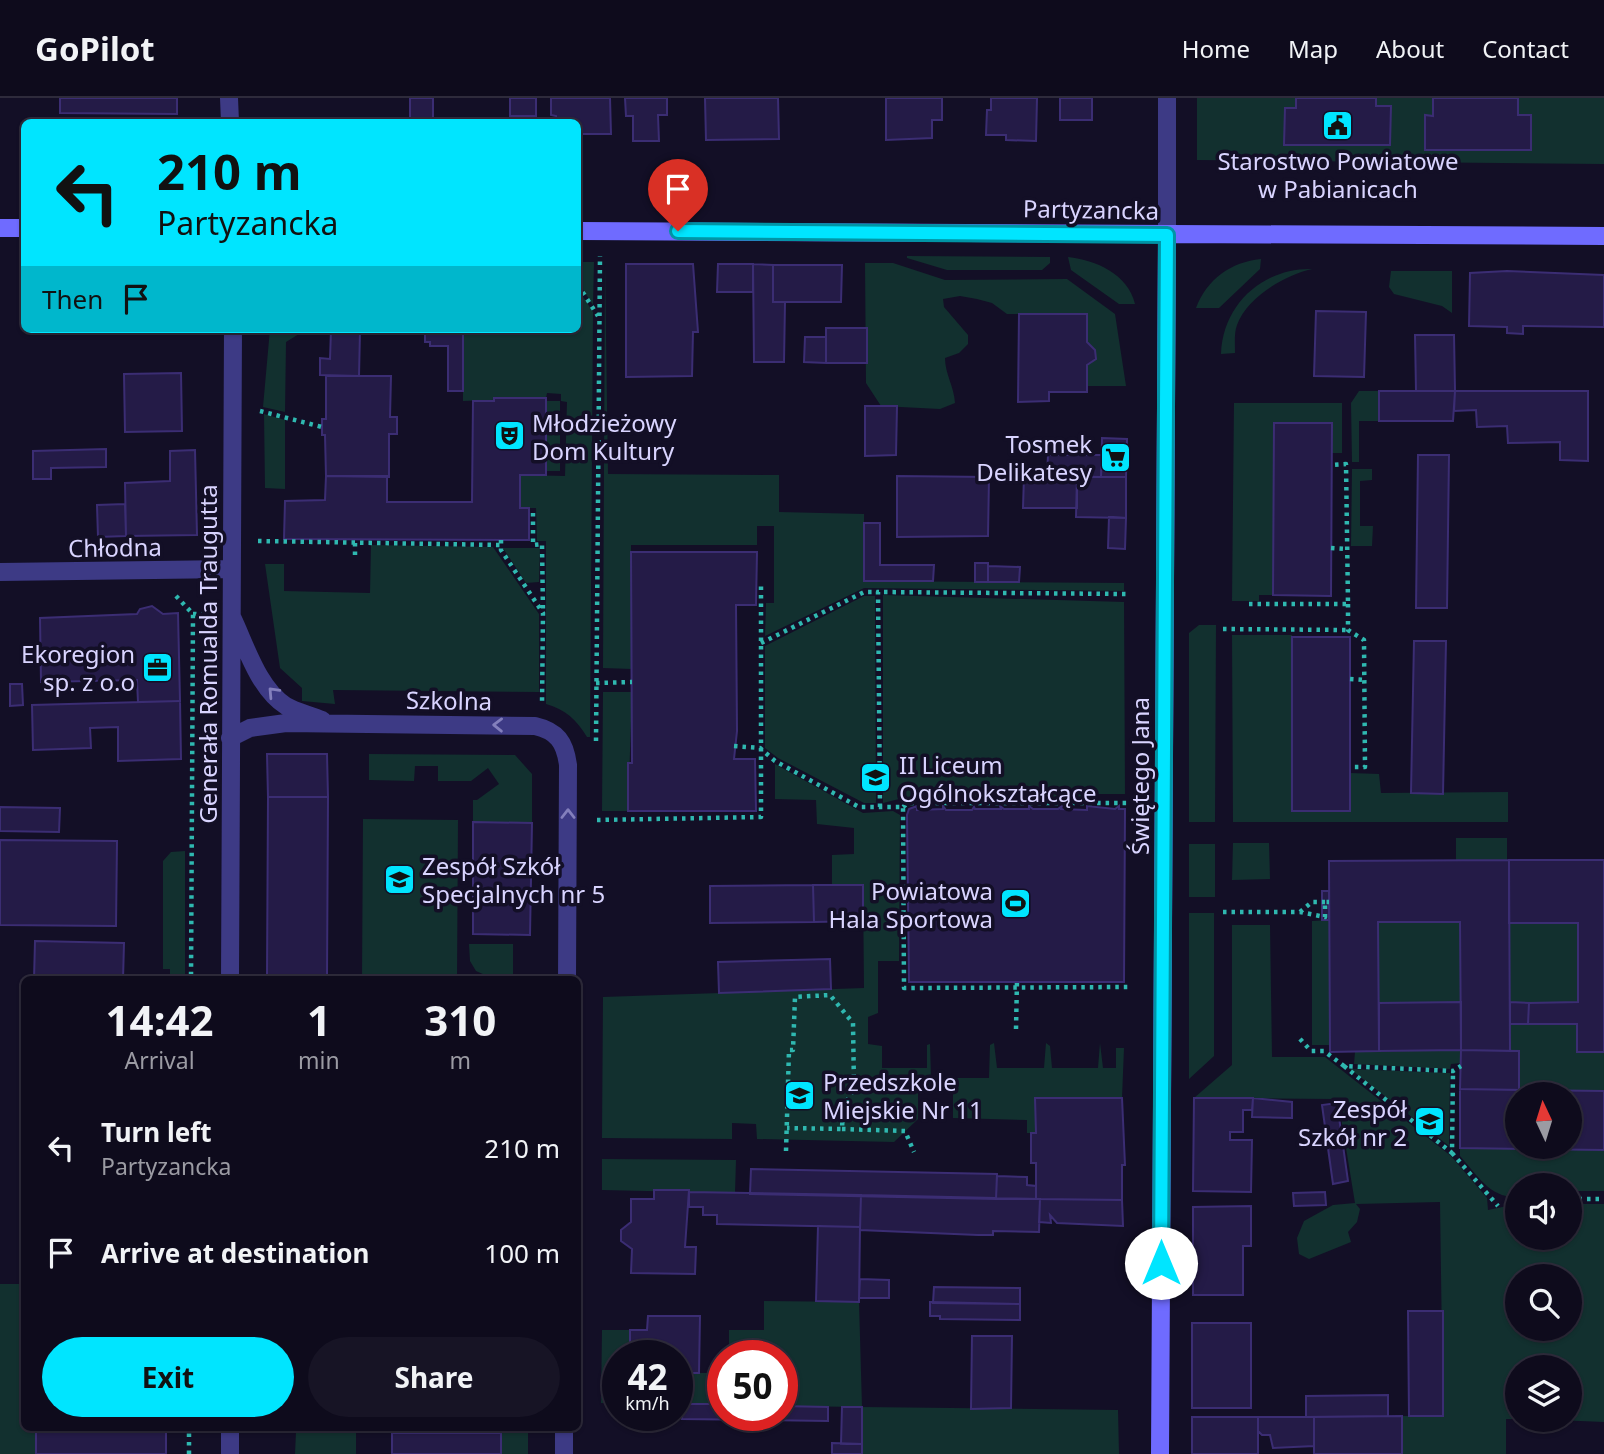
<!DOCTYPE html>
<meta charset="utf-8">
<style>
:root{--surface:#0e0b1c;--page:#171425;--text:#f1f3f6;--muted:#9b9ba3;--line:#2e2b3b;--accent:#00e5ff}
body{margin:0;font-family:"Noto Sans",sans-serif;background:var(--page);color:var(--text);height:100vh;display:flex;flex-direction:column;font-size:26px;white-space:nowrap}
*{box-sizing:border-box;margin:0}
p{font-size:23px;color:var(--muted)}
.icon{flex:none;width:38px;height:38px;fill:none;stroke:currentColor;stroke-width:2;stroke-linecap:round;stroke-linejoin:round}
.map{position:relative;flex:1;overflow:hidden}
.panel{position:absolute;left:21px;top:878px;width:560px;height:455px;display:flex;flex-direction:column;background:var(--surface);border-radius:10px;box-shadow:0 2px 5px #0004,0 0 0 2px var(--line)}
.panel>*{flex:none}
.banner{position:absolute;left:21px;top:21px;width:560px;height:214px;border-radius:10px;box-shadow:0 2px 5px #0004,0 0 0 2px var(--line);background:#00e5ff;color:#111;overflow:hidden}
.needle{width:46px;rotate:356deg}
.controls{position:absolute;left:1505px;top:984px;display:grid;gap:14px}
.controls a{display:grid;place-items:center;width:77px;height:77px;border-radius:50%;background:var(--surface);box-shadow:0 2px 5px #0004,0 0 0 2px var(--line);font-size:35px}
.speed{position:absolute;left:602px;top:1242px;display:flex;gap:14px;font-size:35px;font-weight:700;text-align:center}
.speed>*{display:grid;place-content:center;width:91px;height:91px;border-radius:50%;background:var(--surface);box-shadow:0 2px 5px #0004,0 0 0 2px var(--line);line-height:1}
.speed small{font-size:18px;font-weight:400}
.speed .limit{border:10px solid #d22;background:#fff;color:#111}
.pin{position:absolute;display:grid;place-items:center;width:60px;height:60px;color:#fff;margin:-72px -30px;border-radius:50% 50% 50% 0;rotate:-45deg;box-shadow:0 0 7px #0007}
.pin .icon{rotate:45deg}
.me{position:absolute;width:77px;margin:-38px;rotate:0deg;stroke-linejoin:round;filter:drop-shadow(0 0 5px #0008)}
.turn{display:flex;align-items:center;gap:24px;height:147px;padding:0 21px;font-size:32px}
.turn .icon{width:91px;height:91px;stroke-width:2.5}
.turn b{display:block;font-size:49px;line-height:60px}
.then{display:flex;align-items:center;height:66px;padding:0 21px;background:#0003;gap:14px;font-size:26px}
.eta{display:flex;justify-content:space-evenly;align-items:center;height:119px;text-align:center}
.eta b{font-size:42px;font-weight:700;line-height:49px}
.cta{display:flex;gap:14px;margin-top:auto;padding:14px 21px}
.cta a{flex:1;height:80px;border-radius:42px;background:var(--accent);color:#111;font-size:28px;font-weight:700;line-height:80px;text-align:center}
.cta a+a{background:var(--page);color:var(--text)}
ul{padding:0;list-style:none}
li{display:flex;align-items:center;gap:21px;height:105px;padding:0 21px}
li div{flex:1}
li b{display:block;font-size:26px}
li em{font-style:normal}
header{display:flex;align-items:center;gap:42px;box-sizing:border-box;height:98px;padding:0 35px;background:var(--surface);border-bottom:2px solid var(--line)}
header strong{font-size:33px}
nav{display:flex;gap:38px;margin-inline-start:auto;font-size:24px}
.map>svg:first-child{display:block}
</style>
<header>
<strong>GoPilot</strong>
<nav><a>Home</a><a>Map</a><a>About</a><a>Contact</a></nav>
</header>
<div class="map">
<svg width="1604" height="1356" viewBox="0 0 1604 1356">
<rect width="100%" height="100%" fill="#130f26"/>
<path fill="#12302f" fill-rule="evenodd" d="M1197,0h407v66l-407,-4z
M907,158l143,1v6l-8,7h-95l-40,-12z
M1068,159c28,3 60,17 67,47h-16l-48,-34z
M1261,161l-1,10 -41,39h-23c11,-29 35,-46 65,-49z
M578,164h16l-1,43 -15,-23z
M865,165h28l52,17 122,-1 48,35 11,72h-39v-21l9,-7 -1,-8 -8,-8v-28h-80l-15,-11 -15,-4 -17,-3 -17,3 1,8 24,28v9l-9,9 -14,5c0,16 9,28 10,45l-15,6 -59,-3 -15,-23z
M605,166l3,210 171,1v37l85,2v67l260,2v8l-260,-3 -99,48 1,-33h8v-77h-17v19h-126l1,124 -29,-1z
M1312,171c-27,6 -65,28 -75,56 -3,8 -2,19 -2,28l-14,1c2,-50 42,-86 91,-85z
M1391,173h61v42l-10,-7 -48,-12 -5,-7z
M578,191l15,23 -3,425h-3c-10,-17 -22,-28 -41,-33v-163h-9l-1,-33h-16v-33l45,1 2,-74 -6,-1v-7l-14,-1 -1,5 -83,3v-72h115z
M270,231h37l-21,13 -1,70 -22,-5z
M1359,293h20v30h-20v41h-7l-1,-59z
M546,303h14v70h-14z
M1234,305h108v50h-10v-30h-58l-1,172h-14v6h-27z
M264,316l21,6v69l-20,-1z
M1352,371h20v11l-12,1v45h13l-1,20h-21z
M371,447l122,2 46,67v78l-206,-2 2,14 -33,-3v-13l-22,-20 -15,-104h19v27l86,2z
M503,450h37l-1,34 -13,1z
M883,497l241,7 1,192h-35v5h-191l-16,4z
M864,498h11l1,207h-12l-86,-45 -13,-10v-102z
M1199,527h17l-1,197h-26v-189z
M1232,537h60v176h58v-38l29,1 2,19 127,-1v30h-275z
M603,594h29l-4,119h-26z
M369,656l146,1 17,19v49l-59,-1v-22h4l22,-16 -11,-16 -17,13h-33v-15h-23l-1,15 -45,-1z
M775,666l88,49 30,-2 7,4 -1,146h-21v52l-10,4v27l14,2v22h45v-23l3,-1 1,34h58l1,-33 4,-2 3,25h47l2,-25 4,3 2,22h46l2,-25 3,25h13v-20h8l-2,50h-86v35h-9v-13l-74,-2v-27l-35,-1v29l-24,23 -137,-3 -1,-15 -24,-1v16l-130,-1 1,-141 261,-9 -1,-103h-31v-30l22,-1v-26l-37,-4 -1,-24 -41,-1z
M363,721l95,1 -1,160h-95z
M1456,740h51v22h-51z
M1233,745h36l1,36 -38,1z
M1189,746h26v53h-26z
M185,753v129h-15v-11h-7v-108l8,-9z
M1189,815h25v143l-25,23z
M1329,822l1,125h-18v-124z
M1378,824h82l1,80 -82,1z
M1509,825h69v79h-68z
M1232,827h38l2,132h53l126,99 36,42 1,12 29,-6v33h53v-33h34v218l-71,-3h37v-52h-53v52h-11v35h-104v-38h41l-3,-214 -84,2 4,5 -3,13 -9,10 3,10 -42,17 -10,-5 -2,-16 7,-17 29,-16 22,-2 -17,-104 -144,-1 38,-33zM1517,1178h53v52h-53z
M469,846h44v31h-28l-9,-4 -6,-10z
M1510,926h67v28h27v39l-85,-1v-39h-9z
M1461,952v13l-10,1 -1,5 -96,-5 1,-12z
M1350,971l100,4 -1,73z
M1460,1050l144,2v41h-34v-6h-53v12c-27,1 -39,-21 -57,-41z
M602,1061l134,1 -1,33 -133,-3z
M0,1186h24v144h12v26h-36z
M764,1203l95,1 3,105 256,3 1,44h-257v-47l-80,-1v-50h-53v-26h35z
M602,1232h28v26h-12v47h-17z
M677,1275h46v31h-46z
M296,1334h60v22h-61z
M501,1335h27v21h-27z"/>
<path fill="#241b47" stroke="#3b2d73" stroke-width="2" fill-rule="evenodd" d="M60,0h117v16l-117,-1z
M410,0h23v24h-23z
M510,0h26v18h-26z
M551,0h59l1,36h-33v-12h-22v-6l-5,-1z
M625,0h42v17h-9l1,26h-26v-25h-7z
M705,0h73l1,41 -73,1z
M886,0h56v22h-10v18l-46,2z
M991,0h46l-1,43 -30,-1v-5h-20l1,-25h4z
M1060,0h32v22h-32z
M1296,0h80v8h15l-1,39h-106l1,-37h11z
M1433,0h85v17h13v35h-106v-35l8,1z
M626,166h67l5,68h-5l-1,44 -66,1z
M718,166h35v28h-36z
M753,166l20,1v37h12l-1,60h-30z
M773,167h69l-1,37h-68z
M1507,173l97,4v52l-81,-1v8l-16,-1v-6l-38,-1 1,-53z
M1316,213l50,1 -2,65 -50,-1z
M1019,216h68v28l8,8 1,9 -9,6v27h-38v9l-31,1z
M826,230h41v35h-41z
M425,231h32v5h-32z
M331,232l29,1 -1,45 -39,-1v-17l10,1z
M425,236h38v57h-15v-45h-18v-4h-5z
M1415,237h39l1,56h-39z
M805,239h21v26l-22,-1z
M181,275l1,58 -57,1 -1,-58z
M326,278h65l-1,41h7v17h-8v43l-63,-1 -1,-41h-3v-16h4z
M1379,293h76l-2,30h-74z
M1455,293h133v70l-28,-1v-18l-52,1 -1,-17 -30,1 -1,-17 -22,1z
M494,300h52v77h-26v33h9v32l-245,-1 1,-38 40,-1 1,-24h61v26h85l1,-101h21z
M865,308h32l-1,49 -31,1z
M1274,325h58l-1,173 -58,-1z
M1102,340l25,1 -1,38h-25z
M106,351v18l-55,1v11h-18v-28z
M195,352l2,85 -71,1 -1,-53 45,-2v-30z
M1048,357h54l-1,22 -54,-1z
M1418,357h31l-2,153h-31z
M1016,369h32l-1,9h-32z
M897,378l92,1 -1,59 -91,1z
M1024,378l53,1v31h-54z
M1077,379h49v41l-50,-1z
M125,406l1,32 -28,1 -1,-32z
M1109,419l17,1 -1,31 -17,-1z
M864,425h16v42h54l-1,16h-69z
M631,454h126l-1,53h-20l1,126 -3,28h21l1,52h-128v-48h4z
M975,465h13v19h-13z
M988,468l32,1 -1,15h-31z
M152,508l11,8 15,-1 2,88 -42,1 -1,-22 -96,2 -1,-64 97,-4 3,-5z
M1292,539h58v174h-58z
M1414,543h32l-3,153 -32,-1z
M10,586h12l1,21 -13,1z
M180,603l1,58 -63,2v-34l-28,1 1,20 -58,2 -1,-45z
M267,656h60l1,43h-60z
M268,699h60l-1,180h-60z
M917,708v4l26,-1v-3l3,4h26l2,-3 1,2h26l-1,-3 4,3h25v-3l4,3h25l4,-3 -1,3 26,1v-4l28,3 4,-3v3h6l-1,173h-215l-2,-167 2,-6z
M0,709l60,1 -1,24 -59,-1z
M473,724l59,1 -2,112 -57,-1z
M0,742l117,1 -1,85 -116,-1z
M1509,762l1,191 -49,-1 -1,-128h-82l1,129 -49,1 -1,-191z
M1509,762h95v192h-27v-28h-49l1,-21 49,-1v-79h-69z
M813,787h50v36l-49,1z
M813,787l1,37 -104,1v-37z
M1322,793h7v29h-7z
M35,843l89,2 -1,37h-89z
M830,861l1,30 -112,4 -1,-31z
M267,879h90v3h-90z
M1461,904v48l-82,1v-48z
M1510,904l19,1 -1,21h-18z
M1461,952l58,1v39l-59,-1z
M1460,991l144,2v59l-144,-2zM1517,996h53v52h-53z
M1035,1000h87l3,67h-3v35l-86,-1v-36h-5v-30h5z
M1194,1000h59l-1,12h-9v22h-13v8h22l-1,52 -58,-1z
M1253,1000l39,4v16l-40,-1z
M1337,1005l11,78 -15,3 -11,-79z
M751,1071l246,5 -1,25 -246,-5z
M997,1078l30,1v8l9,1v13h-40z
M654,1092h35l-4,57h11l-1,27 -64,-1 1,-24 -11,-8v-11l10,-8v-23h23z
M689,1094l172,3 -1,32 -143,-3v-9h-14v-8h-14z
M1325,1094l1,13 -32,1 -1,-13z
M861,1097l179,4 -1,33 -46,-1v4h-15l-118,-5z
M1040,1101l82,1 1,26 -66,-3 -7,-8 1,8 -12,-1z
M1251,1108v40h-8v49h-50v-88z
M818,1128l42,1 -1,75 -43,-1z
M860,1181l29,1v18h-30z
M934,1189l86,1v16l-87,-1z
M930,1204l90,2v16l-80,-1v-3h-10z
M1408,1213h35v105h-34z
M648,1218h52l-1,57h-22v-17h-47v-26h17z
M1192,1225h59v85h-59z
M972,1238h40l-1,72 -40,1z
M1388,1297v21l-82,1v-21z
M683,1306h40v12h59v-10l46,1v14l-146,-2z
M842,1309h20v37h-21z
M1402,1318v38h-88v-37z
M1192,1319h66v37h-66z
M1258,1319h56v29l-41,2 -3,-13h-8l-4,-4z
M36,1330h130v26h-130z
M392,1335h109v21h-109z
M832,1345l30,1v10h-30z"/>
<g fill="none" stroke-linecap="round" stroke-linejoin="round">
<path stroke="#2fb8b0" stroke-width="4.5" stroke-dasharray="3.5 5" stroke-linecap="butt" d="M578,187l20,31
M260,313l62,16
M533,415v32l9,-1 1,68
M501,442v10l42,63 -1,92
M258,443l243,4
M355,445v12
M1331,450l15,1
M176,498l17,18 -2,366
M1249,506h99l-2,-140 -14,1
M1348,506v26l16,10 1,127h-15
M193,516h14
M1223,531l125,1
M761,545l103,-51h14
M1350,581l14,1
M596,585l36,-1
M596,643l4,-485
M734,648l26,2 15,13 84,46h44l1,181 224,-1
M880,709l-2,-215 251,2
M903,709l5,-4h221
M597,722l164,-3v-233
M1223,814h77l25,5v-15h4
M1300,814l12,-10h13
M1016,931l1,-49
M1300,941l11,12h13l20,15 109,5 8,-5
M1344,968l108,87 1,-82
M842,1031l63,2 9,21
M786,1053l3,-101h4l2,-53 35,-2 23,28 1,66 -11,18 -1,22 -55,-1
M1452,1055l46,53
M1570,1101h34
M189,1356v-26"/>
<path stroke="#3d3a85" stroke-width="18" d="M229,0l1,24
M1167,0v137
M0,474l231,-3
M232,519c14,29 26,71 54,89 10,6 25,9 36,14
M230,640l20,-10 36,-5 249,3c22,5 30,16 33,39l-1,215
M230,882l3,-651
M230,1330v26
M564,1330v26"/>
<path stroke="#6f6bff" stroke-width="18" d="M0,130h24
M578,133l1026,5
M1160,1356l7,-1219"/>
</g>
<defs><path id="oneway-chevron" d="M-2-3.5L2.5 0L-2 3.5" fill="none" stroke-width="1.6" stroke-linecap="round" stroke-linejoin="round" transform="scale(1.75)"/></defs>
<g stroke="#837fbc">
<use href="#oneway-chevron" transform="translate(273 594) rotate(-133)"/>
<use href="#oneway-chevron" transform="translate(498 627) rotate(-179)"/>
<use href="#oneway-chevron" transform="translate(568 716) rotate(-90)"/>
</g>
<g fill="none" stroke-linecap="round" stroke-linejoin="round">
<defs>
<path id="route" d="M678,133l489,4 -6,1028"/>
</defs>
<use href="#route" stroke="#0095a6" stroke-width="18"/>
<use href="#route" stroke="#00e5ff" stroke-width="12"/>
</g>
<defs>
<symbol id="civic-square" viewBox="-11 -11 22 22"><rect x="-9" y="-9" width="18" height="18" rx="4" fill="#00e5ff" stroke="#130f26"/><path d="M-.6-6.5H3V-4.5H.6V-3L4-1V1h2V6H-6V1h2V-1L-.6-3ZM-1.2 2.5V6h2.4V2.5Z" fill="#111"/></symbol>
<symbol id="theatre-square" viewBox="-11 -11 22 22"><rect x="-9" y="-9" width="18" height="18" rx="4" fill="#00e5ff" stroke="#130f26"/><path d="M-5-5.5Q0-4 5-5.5V0Q5 5 0 6Q-5 5-5 0ZM-3.3-2.5H-1v1.5H-3.3ZM1-2.5H3.3v1.5H1ZM-2.8 1Q0 5.5 2.8 1Z" fill="#111"/></symbol>
<symbol id="supermarket-square" viewBox="-11 -11 22 22"><rect x="-9" y="-9" width="18" height="18" rx="4" fill="#00e5ff" stroke="#130f26"/><path d="M-6-5.5h2.5l.6 2H6L4.5 2H-2.5L-4.4-4H-6ZM-1.5 3.2a1.3 1.3 0 1 0 .1 0ZM3 3.2a1.3 1.3 0 1 0 .1 0Z" fill="#111"/></symbol>
<symbol id="office-square" viewBox="-11 -11 22 22"><rect x="-9" y="-9" width="18" height="18" rx="4" fill="#00e5ff" stroke="#130f26"/><path d="M-6-3h4V-5.5h4V-3h4V5H-6ZM-1-4.5V-3h2v-1.5ZM-6 0V1H6V0Z" fill="#111"/></symbol>
<symbol id="school-square" viewBox="-11 -11 22 22"><rect x="-9" y="-9" width="18" height="18" rx="4" fill="#00e5ff" stroke="#130f26"/><path d="M0-5L7-2L0 1L-7-2ZM-4 1L0 2.5L4 1V4Q0 6-4 4Z" fill="#111"/></symbol>
<symbol id="stadium-square" viewBox="-11 -11 22 22"><rect x="-9" y="-9" width="18" height="18" rx="4" fill="#00e5ff" stroke="#130f26"/><path d="M0-5a6.5 5 0 1 0 0 10a6.5 5 0 1 0 0-10ZM-3.5-1.8h7v3.6h-7Z" fill="#111"/></symbol>
</defs>
<g fill-rule="evenodd">
<use href="#civic-square" x="1320" y="10" width="35" height="35"/>
<use href="#theatre-square" x="492" y="320" width="35" height="35"/>
<use href="#supermarket-square" x="1098" y="342" width="35" height="35"/>
<use href="#office-square" x="140" y="552" width="35" height="35"/>
<use href="#school-square" x="858" y="662" width="35" height="35"/>
<use href="#school-square" x="382" y="764" width="35" height="35"/>
<use href="#stadium-square" x="998" y="788" width="35" height="35"/>
<use href="#school-square" x="782" y="980" width="35" height="35"/>
<use href="#school-square" x="1412" y="1006" width="35" height="35"/>
</g>
<g text-anchor="middle" dominant-baseline="central" stroke-width="7" stroke-linejoin="round" paint-order="stroke">
<g font-size="24" fill="#d9d4ff" stroke="#130f26" text-anchor="start">
<text x="1338" y="62" text-anchor="middle">Starostwo Powiatowe<tspan x="1338" dy="28">w Pabianicach</tspan></text>
<text x="532" y="324">Młodzieżowy<tspan x="532" dy="28">Dom Kultury</tspan></text>
<text x="1092" y="345" text-anchor="end">Tosmek<tspan x="1092" dy="28">Delikatesy</tspan></text>
<text x="135" y="555" text-anchor="end">Ekoregion<tspan x="135" dy="28">sp. z o.o</tspan></text>
<text x="899" y="666">II Liceum<tspan x="899" dy="28">Ogólnokształcące</tspan></text>
<text x="422" y="767">Zespół Szkół<tspan x="422" dy="28">Specjalnych nr 5</tspan></text>
<text x="993" y="792" text-anchor="end">Powiatowa<tspan x="993" dy="28">Hala Sportowa</tspan></text>
<text x="823" y="983">Przedszkole<tspan x="823" dy="28">Miejskie Nr 11</tspan></text>
<text x="1407" y="1010" text-anchor="end">Zespół<tspan x="1407" dy="28">Szkół nr 2</tspan></text>
</g>
<g font-size="24" fill="#d9d4ff" stroke="#130f26">
<text transform="translate(1091 111) rotate(1)">Partyzancka</text>
<text transform="translate(115 449) rotate(-1)">Chłodna</text>
<text transform="translate(207 556) rotate(-90)">Generała Romualda Traugutta</text>
<text transform="translate(449 602) rotate(1)">Szkolna</text>
<text transform="translate(1139 678) rotate(-90)">Świętego Jana</text>
</g>
</g>
</svg>
<div class="controls">
<a><svg class="needle" viewBox="-14 -14 28 28"><path d="M0-13l5 13h-10z" fill="#e53935"/><path d="M0 13l5-13h-10z" fill="#9b9ba3"/></svg></a>
<a><svg class="icon" aria-label="sound" viewBox="0 0 24 24"><path d="M4 9h4l5-4v14l-5-4H4zM17 9q2 3 0 6"/></svg></a>
<a><svg class="icon" aria-label="search" viewBox="0 0 24 24"><circle cx="10" cy="10" r="6"/><path d="M15 15l6 6"/></svg></a>
<a><svg class="icon" aria-label="layers" viewBox="0 0 24 24"><path d="M12 4l9 5-9 5-9-5zM3 14l9 5 9-5"/></svg></a>
</div>
<div class="speed"><div>42<small>km/h</small></div><div class="limit">50</div></div>
<div class="pin" style="left:678px;top:133px;background:#d93025"><svg class="icon" aria-label="arrive" viewBox="0 0 24 24"><path d="M6 21V4h12l-3 4 3 4H6"/></svg></div>
<svg class="me" style="left:1161px;top:1165px" viewBox="-20 -20 40 40"><circle r="19" fill="#fff"/><path d="M0-13L10 11 0 6-10 11z" fill="#00e5ff"/></svg>
<div class="banner">
<div class="turn"><svg class="icon" aria-label="left" viewBox="0 0 24 24"><path d="M17 20v-9H6M10 6l-5 5 5 5"/></svg><div><b>210 m</b>Partyzancka</div></div>
<div class="then">Then<svg class="icon" aria-label="arrive" viewBox="0 0 24 24"><path d="M6 21V4h12l-3 4 3 4H6"/></svg></div>
</div>
<section class="panel">
<div class="eta">
<div><b>14:42</b><p>Arrival</p></div>
<div><b>1</b><p>min</p></div>
<div><b>310</b><p>m</p></div>
</div>
<ul>
<li><svg class="icon" aria-label="left" viewBox="0 0 24 24"><path d="M17 20v-9H6M10 6l-5 5 5 5"/></svg><div><b>Turn left</b><p>Partyzancka</p></div><em>210 m</em></li>
<li><svg class="icon" aria-label="arrive" viewBox="0 0 24 24"><path d="M6 21V4h12l-3 4 3 4H6"/></svg><div><b>Arrive at destination</b></div><em>100 m</em></li>
</ul>
<div class="cta"><a>Exit</a><a>Share</a></div>
</section>
</div>
